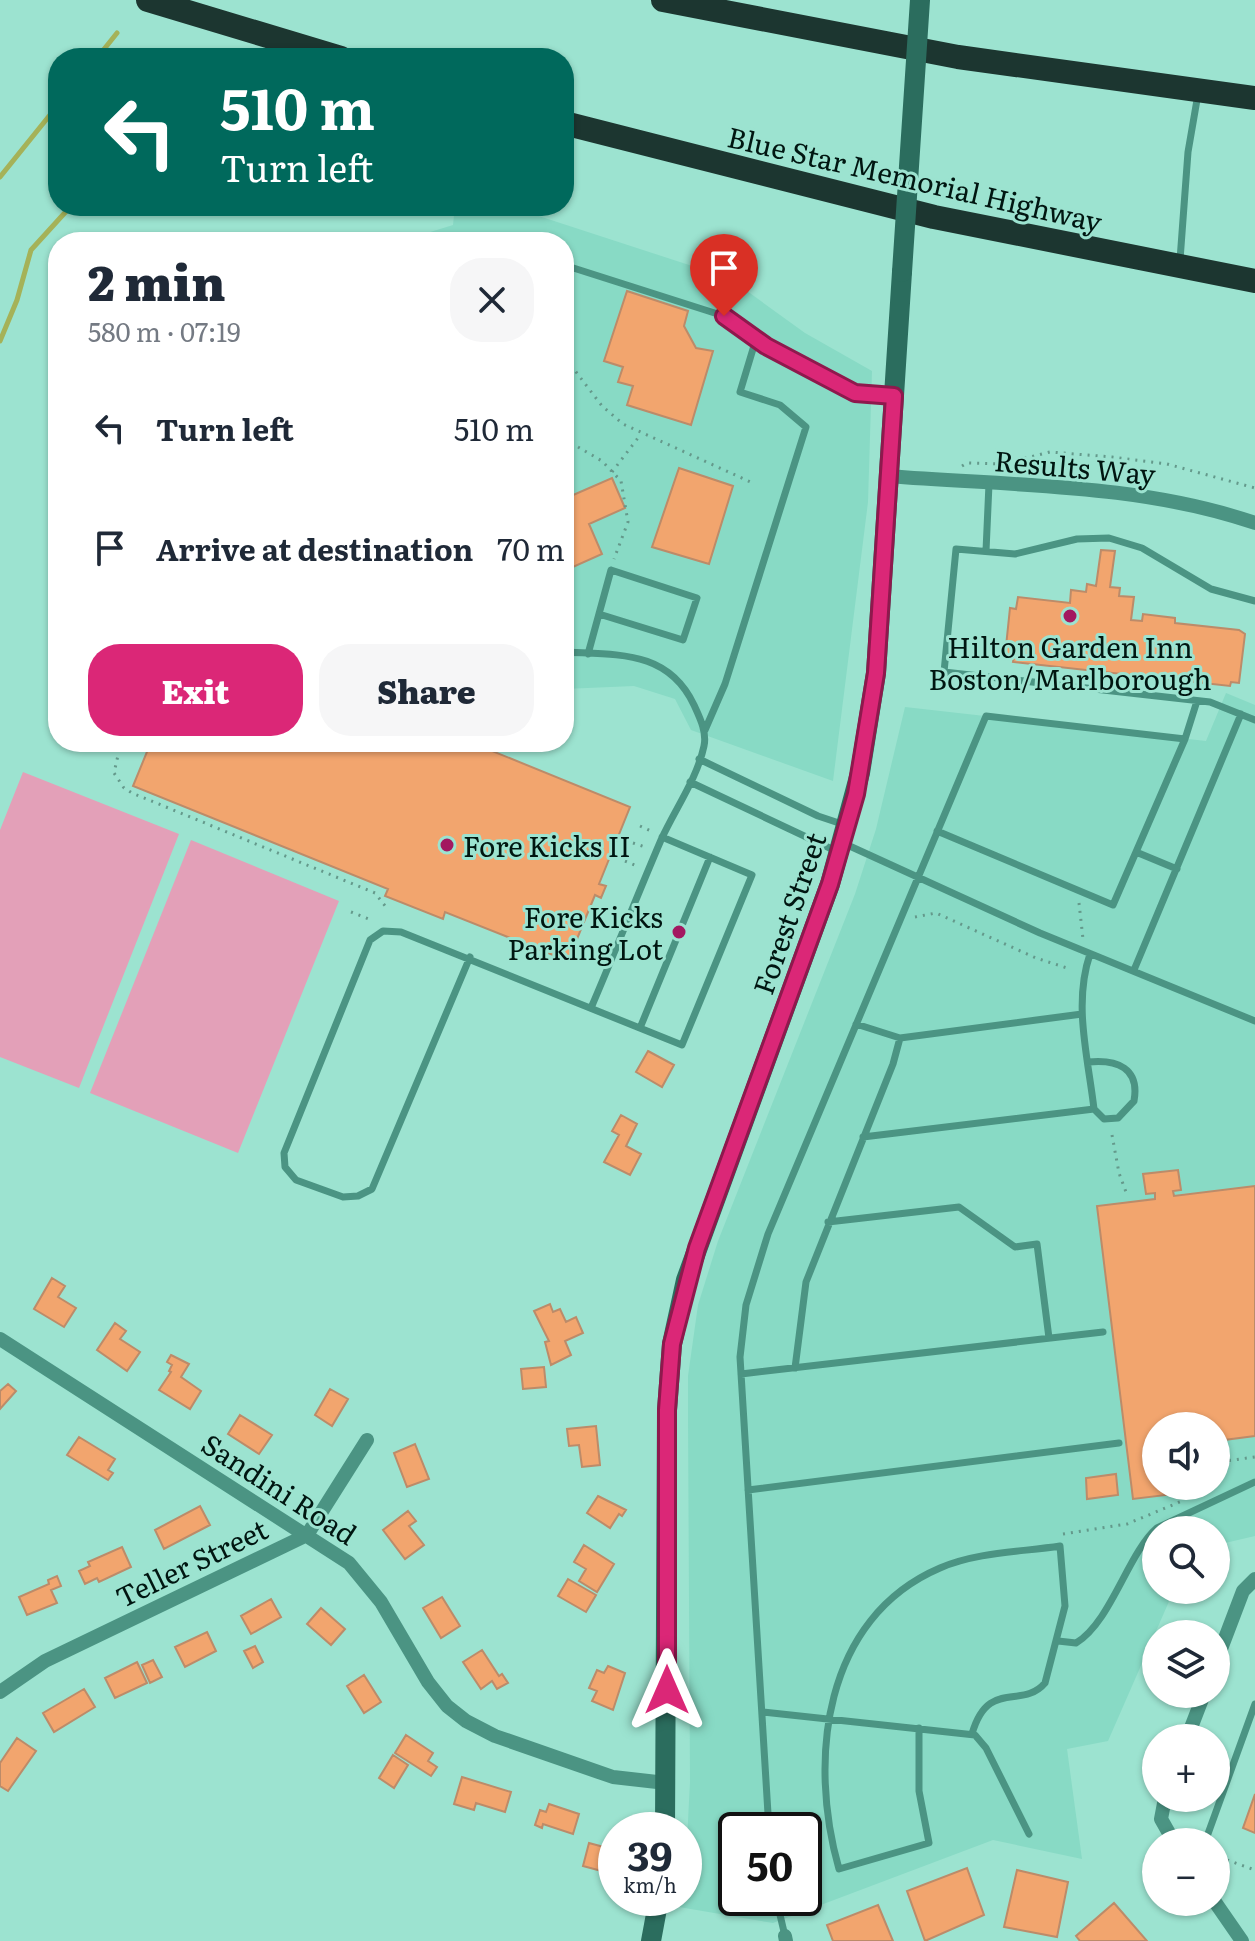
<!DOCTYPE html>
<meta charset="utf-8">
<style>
:root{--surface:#fff;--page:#f6f6f7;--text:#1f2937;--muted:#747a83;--accent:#db2777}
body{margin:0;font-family:Literata,serif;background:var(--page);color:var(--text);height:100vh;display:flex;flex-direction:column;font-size:30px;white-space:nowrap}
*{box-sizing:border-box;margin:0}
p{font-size:26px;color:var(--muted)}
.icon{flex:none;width:44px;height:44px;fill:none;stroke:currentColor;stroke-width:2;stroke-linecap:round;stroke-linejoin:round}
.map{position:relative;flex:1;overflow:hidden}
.drawer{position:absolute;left:48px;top:232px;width:526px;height:520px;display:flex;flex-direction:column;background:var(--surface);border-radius:32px;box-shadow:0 2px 6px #0004}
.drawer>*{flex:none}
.banner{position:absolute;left:48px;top:48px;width:526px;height:168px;border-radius:32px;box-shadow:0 2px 6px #0004;background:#00695c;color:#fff;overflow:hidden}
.tools{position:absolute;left:1142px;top:1412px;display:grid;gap:16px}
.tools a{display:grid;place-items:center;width:88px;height:88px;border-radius:50%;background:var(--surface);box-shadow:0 2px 6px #0004;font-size:40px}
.speed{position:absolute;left:598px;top:1812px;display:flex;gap:16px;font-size:40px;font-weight:700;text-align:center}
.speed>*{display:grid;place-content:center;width:104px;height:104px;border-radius:50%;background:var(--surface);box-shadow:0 2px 6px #0004;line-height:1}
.speed small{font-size:20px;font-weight:400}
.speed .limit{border:4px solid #111;border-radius:12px;background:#fff;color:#111}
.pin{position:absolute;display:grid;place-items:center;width:68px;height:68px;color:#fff;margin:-82px -34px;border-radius:50% 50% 50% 0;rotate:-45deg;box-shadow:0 0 8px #0007}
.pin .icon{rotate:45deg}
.me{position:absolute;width:88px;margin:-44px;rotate:0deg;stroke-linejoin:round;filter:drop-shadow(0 0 6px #0008)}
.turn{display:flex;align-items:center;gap:28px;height:168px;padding:0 40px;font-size:36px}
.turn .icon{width:104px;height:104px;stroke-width:2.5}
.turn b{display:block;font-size:56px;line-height:68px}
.round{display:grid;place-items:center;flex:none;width:84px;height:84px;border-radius:32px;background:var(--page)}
.summary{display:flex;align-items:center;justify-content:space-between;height:136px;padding:0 40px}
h1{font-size:48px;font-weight:800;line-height:60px}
.action{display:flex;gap:16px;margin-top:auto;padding:16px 40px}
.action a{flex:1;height:92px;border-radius:32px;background:var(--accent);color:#fff;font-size:32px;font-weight:800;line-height:92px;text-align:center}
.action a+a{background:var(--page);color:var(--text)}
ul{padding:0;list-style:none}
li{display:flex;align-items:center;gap:24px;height:120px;padding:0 40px}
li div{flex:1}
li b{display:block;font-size:30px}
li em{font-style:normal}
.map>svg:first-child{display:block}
</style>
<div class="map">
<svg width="1255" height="1941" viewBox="0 0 1255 1941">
<rect width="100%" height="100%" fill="#9ce3d0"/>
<path fill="#88dac5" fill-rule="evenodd" d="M455,206h53l221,72 76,55 67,38 -4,131 -35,279 -142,-51 -16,-31 -41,-13 -70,3v-447h-154l4,-5 39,-12z
M1226,693l29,12v831l-30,7 -9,6v-19h-60v60h18l-66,151 -41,8 15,110 -89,-19 -220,83 -94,-16 1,-9h4l6,-116 -2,-364v-42l10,-71 20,-64 137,-347 21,-65 29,-122 301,34zM1156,1426h60v60h-60zM736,1830h68v68h-68z"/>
<path fill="#e3a0b8" d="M23,772l156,62 -100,254 -79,-31v-227z
M191,840l148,61 -101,252 -148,-60z"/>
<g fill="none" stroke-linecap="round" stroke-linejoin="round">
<path stroke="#a5b258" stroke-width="5" d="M97,58l20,-25
M0,177l58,-72
M0,341l17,-41 14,-50 40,-44"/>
</g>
<path fill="#f2a56e" stroke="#bc8b69" stroke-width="2" d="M627,291l61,20 -4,15 12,22 17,3 -22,74 -64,-20 6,-19 -15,-4 5,-15 -19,-6z
M679,468l54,18 -24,78 -57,-17z
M612,478l13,30 -36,16 13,30 -38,17v-72z
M1101,550l14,1 -5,36 10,1 -1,8 15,1 -3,23 11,1 1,-7 32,4v5l64,7 6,4 -6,49 -8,-1 -1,4 -217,-24 1,-5 -9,-1 5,-48 6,1 2,-12 52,6 1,-13 15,2 1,-8 9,2z
M151,742h319l160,65 -31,77 7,2 -5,12 -6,-3 -27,66 -123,-49 -2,7 -58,-23 3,-7 -255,-103z
M648,1051l26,14 -12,22 -26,-15z
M621,1115l16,9 -11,22 15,8 -11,21 -26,-13 15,-27 -7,-4z
M1178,1170l3,20 -8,1 1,5 81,-10v250l-39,5v-15h-60v60h34l1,6 -58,7 -36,-293 58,-7v-6l-9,1 -3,-20z
M52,1278l13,8 -7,11 18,11 -12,19 -30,-18z
M550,1304l3,8 7,-3 6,13 10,-5 7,16 -18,8 6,14 -20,10 -6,-23 4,-1 -15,-30z
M115,1323l11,8 -6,8 20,13 -13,19 -30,-21z
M171,1355l18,9 -8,13 20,14 -11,18 -31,-19 12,-18 -2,-1 3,-6 -5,-3z
M544,1367l2,20 -23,2 -2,-20z
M8,1384l8,7 -16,18v-18z
M330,1389l18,10 -16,27 -17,-11z
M240,1415l32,20 -13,19 -31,-20z
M596,1426l4,39 -18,2 -3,-22 -10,1 -2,-17z
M79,1437l36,22 -7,11 5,3 -5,7 -41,-25z
M415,1444l14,35 -22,8 -13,-34z
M1116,1474l2,21 -31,4 -1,-21z
M598,1496l28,14 -4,6 -3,-2 -9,14 -23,-15z
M200,1506l10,19 -46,24 -9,-19z
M408,1511l8,10 -7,5 15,19 -19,14 -22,-29z
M584,1545l30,19 -17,28 -18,-11 7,-12 -12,-7z
M122,1547l9,20 -32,15 -2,-4 -12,6 -6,-13 11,-5 -2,-4z
M57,1576l4,10 -10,4 6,13 -30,12 -8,-18 30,-13 -1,-4z
M568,1579l28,16 -10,17 -28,-16z
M442,1597l18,29 -19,12 -18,-30z
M271,1599l10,18 -30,17 -10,-18z
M321,1608l24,21 -14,16 -24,-21z
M207,1632l9,19 -31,16 -10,-20z
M255,1646l8,16 -10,6 -9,-17z
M482,1650l17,26 3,-2 6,9 -11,6 -5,-8 -11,8 -18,-27z
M153,1660l9,17 -12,6 -8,-18z
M137,1662l10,21 -32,15 -10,-20z
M608,1666l17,7 -12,37 -21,-9 5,-10 -8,-3 8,-18 7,3z
M364,1675l17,27 -17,11 -17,-27z
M84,1689l11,18 -41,25 -11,-19z
M406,1735l27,18 -5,8 9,6 -6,9 -36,-23z
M17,1738l19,13 -28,40 -8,-5v-23z
M393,1755l15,10 -14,23 -15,-10z
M462,1777l49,15 -6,20 -29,-9 -2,7 -20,-6z
M1255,1794v39l-12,-5z
M549,1804l30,10 -6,20 -30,-10 -1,4 -7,-3 5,-15 6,2z
M589,1843l26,7 -6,23 -26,-7z
M967,1868l17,47 -59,26 -18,-50z
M1017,1870l51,12 -11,55 -53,-10z
M1114,1903l33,38h-67l-4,-5z
M878,1905l15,36h-60l-6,-16z"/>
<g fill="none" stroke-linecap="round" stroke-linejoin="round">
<path stroke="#64998b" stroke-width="3" stroke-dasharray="2 6" stroke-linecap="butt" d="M564,362l6,2 32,42 21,18 132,60
M578,447l24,14 19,20 7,41 -14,37
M962,466l5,-3 34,1 49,-12 62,5 55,7 88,24
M612,472l29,-38
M121,742l-7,31 10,15 8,5 243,100 11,14
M640,826l11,5
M633,843l12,4
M625,861l12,5
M1079,903l4,36
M351,912l18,7
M915,917l21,-4 100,45 31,10
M1112,1135l7,38 7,19
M1216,1469l9,-8 30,-4
M1193,1496l18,-10
M1063,1534l64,-10 55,-23
M1227,1860l28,10"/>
<path stroke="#4b9483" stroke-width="7" d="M444,242l9,-6 23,6
M1180,260l8,-108 10,-58
M564,265l160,51 42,30 89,47 37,3
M564,282l6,-15
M564,441h4
M986,551l3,-67
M1255,601l-44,-12 -69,-41 -33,-10 -32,1 -62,15 -59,-5 -12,123 266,30 45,18
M564,652c54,3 104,-2 130,53 6,13 13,27 10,41 -7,33 -29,63 -43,94 -24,56 -46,112 -70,168
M588,654l23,-84 86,28 -14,42 -84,-26
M705,730l20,-46 81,-257 -26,-22 -40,-13 16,-53
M699,759l119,57 27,9
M690,782l146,69
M937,831l176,74 72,-166 12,-38
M843,843l197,90 215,88
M1136,852l41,17
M470,957l-98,232 -14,7 -15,1 -47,-17 -11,-13 -1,-14 86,-213 13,-9 18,1 281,113 70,-170 -90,-38
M1134,970l107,-256
M856,1024l44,14 182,-24
M640,1028l70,-171
M1088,1062c29,-3 52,6 46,39l-16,17 -14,1 -10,-10c-6,-52 -21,-105 -4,-155
M863,1137l231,-28
M828,1222l131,-15 56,40 22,-3 12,94
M795,1368l11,-86 87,-218 7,-26
M741,1374l362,-42
M748,1490l371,-47
M1058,1641l18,2c35,-21 52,-90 81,-115l98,-46
M763,1712l212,23 11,13 43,86
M919,1728v63l10,52 -90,26c-31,-109 -16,-251 101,-301 37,-16 81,-16 120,-22l5,60 -20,77c-23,27 -57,-5 -73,51
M769,1830l-29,-473 6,-52 22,-71 218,-518 199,23
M1205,1842l50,-138
M776,1898l9,38"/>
<path stroke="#4b9483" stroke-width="14" d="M888,476c122,10 250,7 367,47
M0,1339l349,224 32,39 47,80 19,24 19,15 29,15 118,41 53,6
M1216,1662l27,-71 12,-12
M0,1692l45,-31 262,-126 60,-95
M1187,1738l17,-44
M1165,1798l-4,21 13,23
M1215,1902l27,39
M785,1936l1,5"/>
<path stroke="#2b6d5e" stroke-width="20" d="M665,1830l2,-420 5,-66 14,-64 144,-396 30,-111 16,-100 26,-401
M651,1941l8,-43"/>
<path stroke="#1c3630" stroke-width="24" d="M148,0l193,58
M663,0l295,57 297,41
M564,123l370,94 321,64"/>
<path stroke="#2b6d5e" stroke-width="20" d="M902,272l18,-272"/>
</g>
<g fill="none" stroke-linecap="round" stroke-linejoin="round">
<defs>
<path id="route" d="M667,1690v-280l5,-66 25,-96 133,-364 26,-90 20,-121 18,-277 -39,-3 -89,-47 -42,-30"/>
</defs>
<use href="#route" stroke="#8e194d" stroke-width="20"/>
<use href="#route" stroke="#db2777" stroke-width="14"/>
</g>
<g fill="#a31860" stroke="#9ce3d0" stroke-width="3">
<circle cx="1070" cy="616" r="8"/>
<circle cx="447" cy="845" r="8"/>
<circle cx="679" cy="932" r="8"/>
</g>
<g text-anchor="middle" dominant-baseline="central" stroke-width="6" stroke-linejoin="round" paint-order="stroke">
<g font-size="28" fill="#001611" stroke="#9ce3d0">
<text transform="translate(915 178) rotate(13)">Blue Star Memorial Highway</text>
<text transform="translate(1075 466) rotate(5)">Results Way</text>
<text transform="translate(788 913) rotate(-71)">Forest Street</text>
<text transform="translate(280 1488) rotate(33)">Sandini Road</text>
<text transform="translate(191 1562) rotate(-26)">Teller Street</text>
</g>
<g font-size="28" fill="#001611" stroke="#9ce3d0">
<text x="1070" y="646">Hilton Garden Inn<tspan x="1070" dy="32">Boston/Marlborough</tspan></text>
<text x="463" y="845" text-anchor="start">Fore Kicks II</text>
<text x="663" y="916" text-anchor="end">Fore Kicks<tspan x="663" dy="32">Parking Lot</tspan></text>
</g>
</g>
</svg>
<div class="tools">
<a><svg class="icon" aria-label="sound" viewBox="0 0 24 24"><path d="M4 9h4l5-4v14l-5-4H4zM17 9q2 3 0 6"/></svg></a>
<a><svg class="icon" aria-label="search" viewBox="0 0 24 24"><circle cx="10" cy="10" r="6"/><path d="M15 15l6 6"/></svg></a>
<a><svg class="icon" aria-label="layers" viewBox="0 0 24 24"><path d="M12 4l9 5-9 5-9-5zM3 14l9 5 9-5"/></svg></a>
<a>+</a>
<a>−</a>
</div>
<div class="speed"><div>39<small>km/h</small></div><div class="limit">50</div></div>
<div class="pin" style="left:724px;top:316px;background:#d93025"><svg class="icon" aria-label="arrive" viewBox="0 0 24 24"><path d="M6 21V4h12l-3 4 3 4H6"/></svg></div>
<svg class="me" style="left:667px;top:1690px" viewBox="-20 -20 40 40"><path d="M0-17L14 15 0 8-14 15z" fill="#db2777" stroke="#fff" stroke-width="4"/></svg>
<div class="banner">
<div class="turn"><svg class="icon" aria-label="left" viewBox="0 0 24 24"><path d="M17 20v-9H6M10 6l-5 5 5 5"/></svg><div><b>510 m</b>Turn left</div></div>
</div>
<section class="drawer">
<div class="summary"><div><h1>2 min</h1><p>580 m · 07:19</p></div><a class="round"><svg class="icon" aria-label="close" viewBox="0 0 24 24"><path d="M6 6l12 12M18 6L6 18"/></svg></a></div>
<ul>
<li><svg class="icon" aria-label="left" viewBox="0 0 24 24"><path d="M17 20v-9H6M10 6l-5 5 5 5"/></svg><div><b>Turn left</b></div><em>510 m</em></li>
<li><svg class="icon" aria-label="arrive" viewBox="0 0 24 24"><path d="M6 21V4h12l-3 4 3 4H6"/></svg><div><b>Arrive at destination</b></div><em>70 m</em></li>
</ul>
<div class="action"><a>Exit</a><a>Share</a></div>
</section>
</div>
